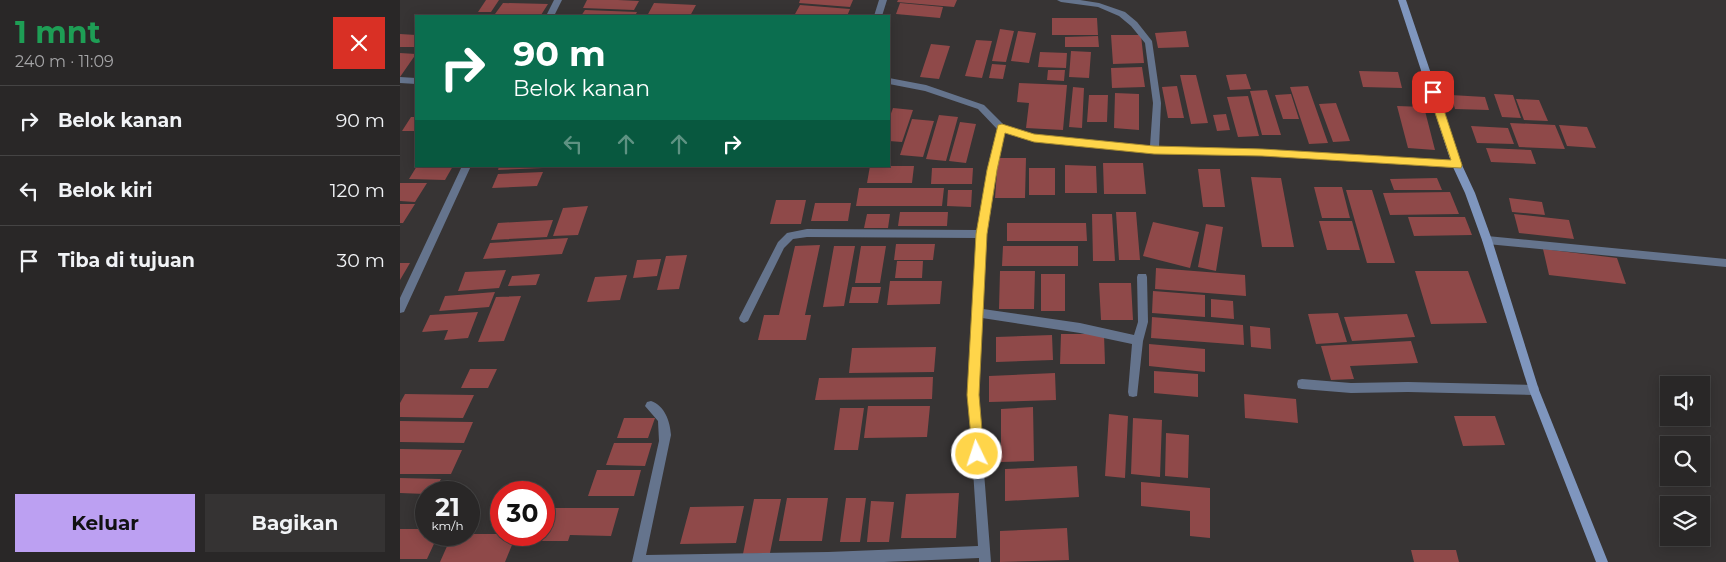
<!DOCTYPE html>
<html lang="id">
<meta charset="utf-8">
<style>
:root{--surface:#292727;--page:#353333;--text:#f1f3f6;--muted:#a5a5a7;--line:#454444;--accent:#bca0f2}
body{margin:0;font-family:Montserrat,sans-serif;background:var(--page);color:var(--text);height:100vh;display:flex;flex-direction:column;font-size:19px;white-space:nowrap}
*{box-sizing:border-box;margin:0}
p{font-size:16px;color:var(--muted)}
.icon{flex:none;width:28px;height:28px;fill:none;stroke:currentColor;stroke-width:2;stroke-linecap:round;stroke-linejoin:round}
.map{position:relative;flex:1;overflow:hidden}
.sheet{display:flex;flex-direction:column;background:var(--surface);width:400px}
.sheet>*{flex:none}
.guide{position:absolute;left:15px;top:15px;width:475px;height:152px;border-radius:0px;box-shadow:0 2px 12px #0003,0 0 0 1px var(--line);background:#0b6e4f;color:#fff;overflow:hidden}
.fabs{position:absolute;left:1260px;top:376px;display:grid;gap:10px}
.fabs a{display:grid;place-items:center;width:50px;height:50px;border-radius:0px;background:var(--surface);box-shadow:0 2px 12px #0003,0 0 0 1px var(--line);font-size:25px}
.speed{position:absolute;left:15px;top:481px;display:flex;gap:10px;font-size:25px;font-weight:700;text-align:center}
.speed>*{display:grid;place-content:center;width:65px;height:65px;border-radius:50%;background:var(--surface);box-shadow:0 2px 12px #0003,0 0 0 1px var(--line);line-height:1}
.speed small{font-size:12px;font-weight:400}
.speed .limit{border:8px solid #d22;background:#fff;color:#111}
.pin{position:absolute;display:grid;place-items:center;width:42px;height:42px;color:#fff;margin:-21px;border-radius:10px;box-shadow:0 2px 8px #0006}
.me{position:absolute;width:55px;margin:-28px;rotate:356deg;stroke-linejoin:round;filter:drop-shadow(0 0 4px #0008)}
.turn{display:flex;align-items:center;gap:18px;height:105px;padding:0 15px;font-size:22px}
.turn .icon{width:65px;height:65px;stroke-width:2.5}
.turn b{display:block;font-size:35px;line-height:42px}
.lanes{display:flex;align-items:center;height:48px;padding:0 15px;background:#0003;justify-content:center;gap:25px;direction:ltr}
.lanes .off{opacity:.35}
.round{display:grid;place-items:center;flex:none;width:52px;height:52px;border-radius:0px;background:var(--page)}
.head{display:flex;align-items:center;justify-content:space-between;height:85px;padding:0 15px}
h1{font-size:30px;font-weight:700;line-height:38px;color:#1e9e55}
.action{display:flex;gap:10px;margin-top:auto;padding:10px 15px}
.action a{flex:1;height:58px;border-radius:0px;background:var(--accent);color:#111;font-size:20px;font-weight:700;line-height:58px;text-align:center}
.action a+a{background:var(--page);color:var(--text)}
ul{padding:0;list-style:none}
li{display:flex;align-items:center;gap:15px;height:70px;padding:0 15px;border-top:1px solid var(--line)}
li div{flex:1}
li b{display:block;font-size:19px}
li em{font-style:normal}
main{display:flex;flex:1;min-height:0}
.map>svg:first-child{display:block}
</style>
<main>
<section class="sheet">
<div class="head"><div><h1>1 mnt</h1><p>240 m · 11:09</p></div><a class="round" style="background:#d93025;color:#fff"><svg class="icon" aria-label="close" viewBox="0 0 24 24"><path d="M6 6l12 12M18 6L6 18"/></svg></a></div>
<ul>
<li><svg class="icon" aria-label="right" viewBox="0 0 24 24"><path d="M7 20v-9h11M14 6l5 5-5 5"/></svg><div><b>Belok kanan</b></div><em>90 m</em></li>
<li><svg class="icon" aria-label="left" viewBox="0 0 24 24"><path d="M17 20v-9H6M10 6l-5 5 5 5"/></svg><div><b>Belok kiri</b></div><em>120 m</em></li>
<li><svg class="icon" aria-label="arrive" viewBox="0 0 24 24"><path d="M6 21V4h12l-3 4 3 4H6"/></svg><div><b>Tiba di tujuan</b></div><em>30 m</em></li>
</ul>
<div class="action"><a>Keluar</a><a>Bagikan</a></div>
</section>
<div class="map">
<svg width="1326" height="562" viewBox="0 0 1326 562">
<rect width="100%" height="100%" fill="#373434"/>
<path fill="#8f4949" d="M86,0h13l-8,12h-13z
M187,0h31l21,1 -5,9 -51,-2z
M400,0h53l-3,7 -51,-4z
M498,0h59l-3,7 -57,-5z
M103,3l45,1 -7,11 -46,-1z
M254,3l42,2 -6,11h-43z
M500,3l43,4 -3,11 -44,-4z
M400,5l50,4 -3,7 -52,-2z
M185,10l52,2 -2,4h-54z
M652,18h45l1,17h-46z
M600,29l14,2 -8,31 -14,-1z
M618,31l18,2 -7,30 -18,-2z
M786,31l3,16 -31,1 -3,-15z
M0,34l16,1v12h-16z
M711,35h30l3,28 -31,1z
M698,36l1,11h-34v-10z
M576,40l16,1 -10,37 -17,-2z
M531,44l19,2 -11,33 -19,-2z
M671,51l20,1 -2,26 -20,-1z
M640,52l27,1 -1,15 -28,-1z
M0,53l16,1 -16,23z
M592,64l14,1 -3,14 -14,-1z
M742,67l3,20 -33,1 -1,-20z
M648,70h17l-1,11 -17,-1z
M959,71l39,1 4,16 -39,-1z
M846,74l5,15 -21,1 -4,-15z
M780,75h16l12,48 -17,1z
M619,83l48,2 -4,45 -37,-2 3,-25 -12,-1z
M777,86l7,32h-16l-6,-31z
M908,86l20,57 -19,1 -19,-57z
M673,87l11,1 -2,40 -13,-1z
M867,90l14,45h-19l-12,-44z
M715,93l24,1v36l-25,-2z
M891,94l8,25h-16l-8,-24z
M1094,94l19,1 8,23 -19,-1z
M689,95h19l-1,27h-20z
M1051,95l34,2 4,13 -34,-1z
M848,96l11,40 -21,1 -11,-40z
M1116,99l23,1 9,21 -24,-1z
M936,103l14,38 -17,1 -14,-38z
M997,106l27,1 11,43 -27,-2z
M493,108l20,2 -11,32 -13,-1v-22z
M826,114l4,16 -13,1 -4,-16z
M539,115l19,2 -12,44 -20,-2z
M11,117h5v14h-14z
M512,119l22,2 -11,36 -23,-2z
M560,122l16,2 -10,39 -17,-2z
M1110,123l45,2 10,24 -46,-2z
M1159,125l28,2 9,21 -29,-2z
M1071,126l37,2 6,16 -37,-1z
M1086,148l45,2 5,14 -45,-2z
M598,158h28l-1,40h-30z
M703,163h40l3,31h-42z
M665,165l31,1 1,27h-32z
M17,166h36l-8,14 -36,-1z
M99,166h44v2l-45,2z
M470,166h44l-2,17h-45z
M532,168h41l-1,16h-41z
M629,168h26v27h-26z
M798,169h22l5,38h-22z
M143,172l-6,14 -45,2 6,-14z
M851,177l30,1 13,69h-32z
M1037,178l5,12h-48l-4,-11z
M0,183h27l-12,19 -15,-1z
M914,187h28l8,31h-28z
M459,188h85l-2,18h-86z
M548,190h24l-1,17 -24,-1z
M946,190h26l23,73h-28z
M1050,192l9,22 -69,1 -7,-22z
M1109,198l33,4 3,13 -33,-3z
M376,200h30l-5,24h-31z
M415,203h36l-3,18h-37z
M0,204h15l-12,19h-3z
M188,206l-10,29 -25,1 10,-28z
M500,212h48l-1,14h-49z
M716,212h20l4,48h-21z
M467,214h23l-2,14h-24z
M692,214h20l3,47h-22z
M1114,214l55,6 5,19 -55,-6z
M1008,217h57l7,18 -58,1z
M153,220l-6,17 -56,3 7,-17z
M919,221h33l8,29h-33z
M753,222l46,10 -9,36 -47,-12z
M607,223h79l1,18h-80z
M806,224l17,3 -7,44 -18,-4z
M168,238l-6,16 -79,5 7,-16z
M496,244h39l-2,16h-39z
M420,245l-15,70h6l-5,25h-48l6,-25h15l16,-69z
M434,246h21l-11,60 -21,1z
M461,246h25l-6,37h-25z
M603,246h75v20h-76z
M1143,249l74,9 9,26 -77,-9z
M287,255l-8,34 -22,1 9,-34z
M261,259l-4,17 -24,2 4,-18z
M497,261h26l-1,17h-27z
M0,263h10l-10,17z
M756,268l89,7 1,21 -91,-7z
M106,270l-7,18 -41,3 7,-19z
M600,271h35l-1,38h-35z
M1015,271h53l19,52 -56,1z
M140,274l-4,11 -28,1 4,-10z
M641,274h24v37h-24z
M227,275l-7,25 -33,2 8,-25z
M490,281h52l-2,23 -53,1z
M699,283h32l2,37h-32z
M452,287h29l-3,16h-29z
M753,291l52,4v22l-53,-4z
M95,292l-6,15 -50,4 6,-15z
M121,296l-17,45 -26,1 18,-45z
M811,299l22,2 1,18 -23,-2z
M78,312l-10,26 -24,2 4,-10 -26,2 8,-17z
M938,313l9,29 -31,2 -8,-30z
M1007,314l8,23 -63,4 -8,-24z
M752,317l91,8 1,20 -93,-7z
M850,326l20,2 1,21 -20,-2z
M661,334h43l1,30h-45z
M652,335l1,25 -57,2v-25z
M1011,341l7,22 -68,3 4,13 -23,1 -10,-34z
M749,344l56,5v23l-56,-6z
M536,347l-2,25 -85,1 3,-25z
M70,369h27l-9,19h-27z
M754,371l44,3v23l-44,-4z
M655,373l1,27 -67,2v-26z
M533,377l-1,22 -117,1 4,-22z
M5,394l69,1 -11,23 -63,-1v-14z
M844,394l52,5 2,24 -53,-5z
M468,406h62l-3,31 -63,1z
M633,407l1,54 -33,1v-53z
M440,408h24l-6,42h-24z
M709,414l19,2 -3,62 -20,-2z
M1054,416h41l10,29 -42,1z
M224,418h31l-7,20h-31z
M733,418l29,2 -2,57 -29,-3z
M0,421l73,1 -9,21 -64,-1z
M766,433l23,2 -1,43 -23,-2z
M214,443h38l-7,23 -39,-1z
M0,449l62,1 -11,24h-51z
M677,466l2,31 -74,4v-32z
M197,470h44l-7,26h-46z
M0,478l41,1 -7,13 -8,2 -26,-1z
M741,482l69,6v50l-20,-2v-25l-49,-5z
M559,493l-3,45h-55l5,-44z
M387,498h41l-6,43h-43z
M446,498h20l-6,44h-20z
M354,499h27l-11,54 -27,1z
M471,501l23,1 -5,40h-22z
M344,506l-8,37 -56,1 10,-37z
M154,508h65l-8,28 -41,-1 -2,6h-26z
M667,528l2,32 -69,2v-31z
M0,529h26v6h12l-11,24h-27z
M69,534h32l15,1 -11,27h-65l12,-27z
M1011,550h45l3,12h-45z"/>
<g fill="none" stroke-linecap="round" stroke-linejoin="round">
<path fill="#65748d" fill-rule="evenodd" d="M154,0h8l-8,16h-8z
M479,0h8l-5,16h-8z
M657,0h23l19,3 26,9 12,10 15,19 9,62 -2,44 103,2 195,13 5,3 -5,3 -195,-13 -108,-2 -120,-12 -29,-9 -8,38 -10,64 -4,75 97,14 54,12 4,-13 -1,-45 1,-3h8l1,3 1,45 -5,19 -6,55 -4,1 -4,-1 -1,-4 4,-48 -52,-11 -98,-15 -4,77 13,167h-12v-4l-95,4h-252l27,-121 -1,-20 -13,-15 2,-4 4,-1c14,5 19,20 20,34l-25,120 182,-3 150,-6 -10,-151 9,-157 -170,-1 -14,2 -9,9 -36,73 -4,2 -4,-2 -1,-3 39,-76 9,-9 20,-4 171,1 9,-60 10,-41 -19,-20 -53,-18 -36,-7v-6l37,7 58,20 21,21 29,9 116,11 3,-43 -8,-60 -14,-17 -12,-10 -21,-9 -37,-5z
M0,77l16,1v6l-16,-1z
M62,166h9l-67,146 -4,1v-15z
M1087,236l239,23v8l-239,-23 -3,-1 -2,-3 2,-3z
M902,379l49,4 57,-1 126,3 4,1 1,4 -1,4 -4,1 -126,-3 -57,1 -49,-4 -4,-1 -1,-4 1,-4z"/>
<path fill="#7f96be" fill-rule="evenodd" d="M998,0h8l56,165 13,28 17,47 47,150 69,172h-12l-67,-172 -47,-150 -17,-47 -13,-28z"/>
</g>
<path fill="#ffd54a" stroke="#a68a30" d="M1033,88l5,4 24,73 -1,3 -199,-12 -108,-2 -120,-12 -29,-9 -8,37 -10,64 -8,161 5,59 -2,4 -5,2 -4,-2 -6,-63 9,-161 11,-64 11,-45 4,-1 32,10 120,12 108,3 189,11 -23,-68z"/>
</svg>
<div class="fabs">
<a><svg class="icon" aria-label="sound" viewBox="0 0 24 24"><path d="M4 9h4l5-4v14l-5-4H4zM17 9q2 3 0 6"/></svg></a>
<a><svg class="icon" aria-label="search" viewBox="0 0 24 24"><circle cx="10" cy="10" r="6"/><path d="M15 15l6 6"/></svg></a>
<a><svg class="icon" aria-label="layers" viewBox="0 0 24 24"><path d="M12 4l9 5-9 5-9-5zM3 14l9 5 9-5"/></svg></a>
</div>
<div class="speed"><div>21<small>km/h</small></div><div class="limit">30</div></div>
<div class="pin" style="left:1033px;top:92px;background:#d93025"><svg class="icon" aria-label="arrive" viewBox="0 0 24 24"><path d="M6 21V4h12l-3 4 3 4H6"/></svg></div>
<svg class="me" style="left:577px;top:454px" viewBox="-20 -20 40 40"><circle r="17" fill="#ffd54a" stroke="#fff" stroke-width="3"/><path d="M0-11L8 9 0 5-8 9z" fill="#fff"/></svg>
<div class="guide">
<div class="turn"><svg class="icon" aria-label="right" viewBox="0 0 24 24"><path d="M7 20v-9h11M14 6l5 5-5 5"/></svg><div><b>90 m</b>Belok kanan</div></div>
<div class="lanes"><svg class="icon off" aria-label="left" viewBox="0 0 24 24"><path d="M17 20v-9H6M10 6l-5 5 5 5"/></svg><svg class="icon off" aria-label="ahead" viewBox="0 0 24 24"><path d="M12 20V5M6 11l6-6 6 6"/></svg><svg class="icon off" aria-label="ahead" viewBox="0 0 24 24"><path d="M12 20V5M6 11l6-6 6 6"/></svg><svg class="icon" aria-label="right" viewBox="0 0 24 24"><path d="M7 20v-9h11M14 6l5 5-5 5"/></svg></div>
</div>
</div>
</main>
